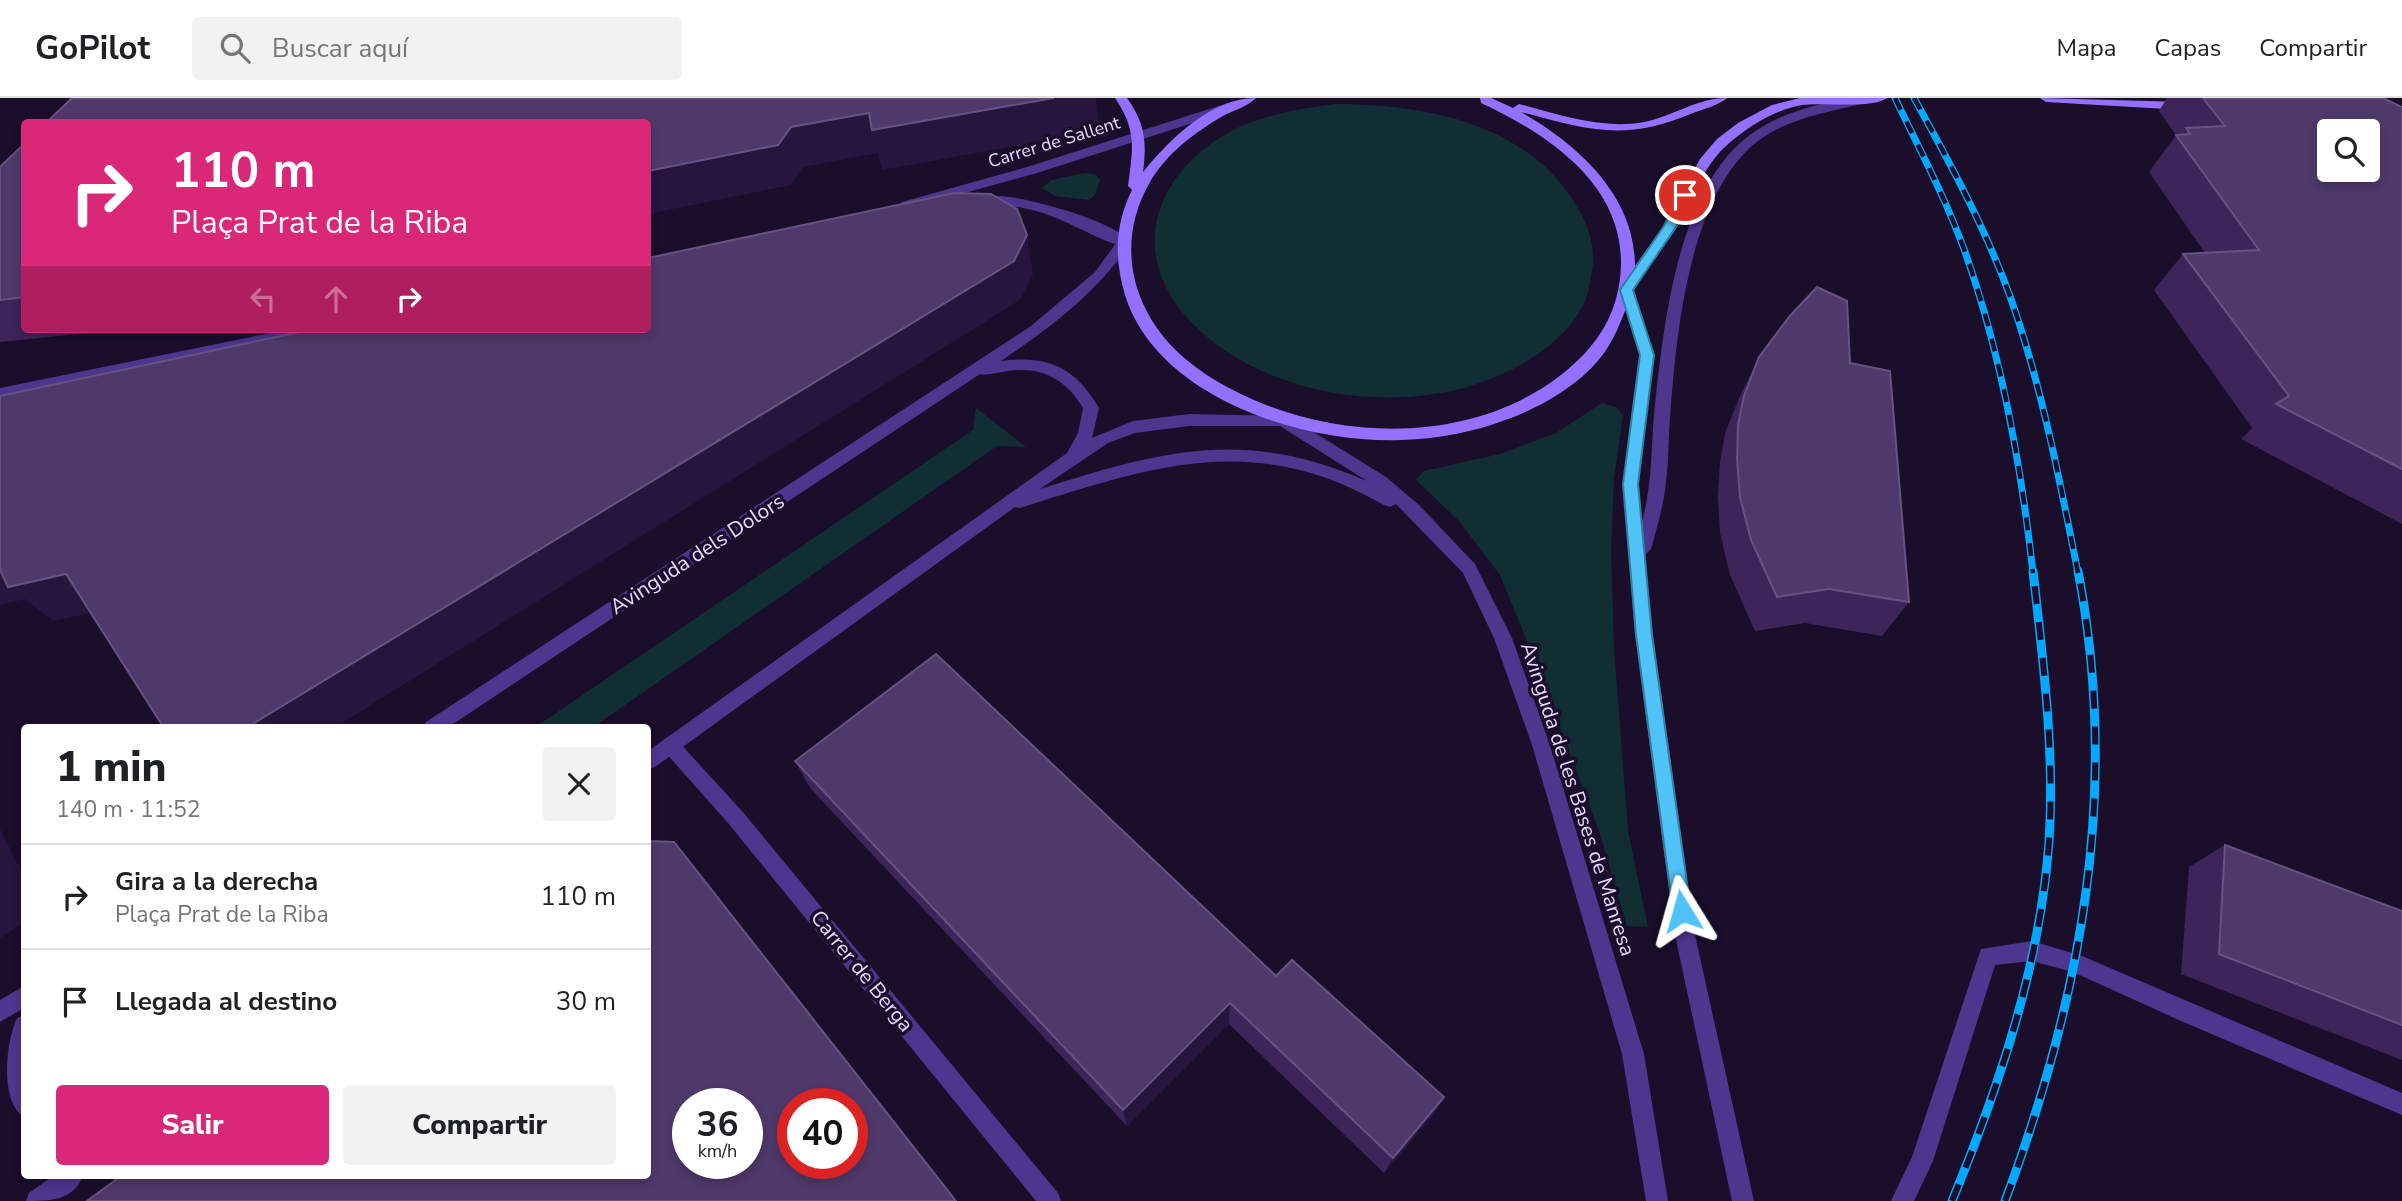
<!DOCTYPE html>
<html lang="es">
<meta charset="utf-8">
<style>
:root{--surface:#fff;--page:#f2f2f2;--text:#202124;--muted:#757577;--line:#e0e0e0;--accent:#db2777}
body{margin:0;font-family:"Nunito Sans",sans-serif;background:var(--page);color:var(--text);height:100vh;display:flex;flex-direction:column;font-size:26px;white-space:nowrap}
*{box-sizing:border-box;margin:0}
p{font-size:23px;color:var(--muted)}
.icon{flex:none;width:38px;height:38px;fill:none;stroke:currentColor;stroke-width:2;stroke-linecap:round;stroke-linejoin:round}
.map{position:relative;flex:1;overflow:hidden}
.sheet{position:absolute;left:21px;top:626px;width:630px;height:455px;display:flex;flex-direction:column;background:var(--surface);border-radius:7px;box-shadow:0 4px 10px #0003}
.sheet>*{flex:none}
.top-card{position:absolute;left:21px;top:21px;width:630px;height:214px;border-radius:7px;box-shadow:0 4px 10px #0003;background:#db2777;color:#fff;overflow:hidden}
.fabs{position:absolute;left:2317px;top:21px;display:grid;gap:14px}
.fabs a{display:grid;place-items:center;width:63px;height:63px;border-radius:7px;background:var(--surface);box-shadow:0 4px 10px #0003;font-size:35px}
.speed{position:absolute;left:672px;top:990px;display:flex;gap:14px;font-size:35px;font-weight:700;text-align:center}
.speed>*{display:grid;place-content:center;width:91px;height:91px;border-radius:50%;background:var(--surface);box-shadow:0 4px 10px #0003;line-height:1}
.speed small{font-size:18px;font-weight:400}
.speed .limit{border:10px solid #d22;background:#fff;color:#111}
.pin{position:absolute;display:grid;place-items:center;width:60px;height:60px;color:#fff;margin:-30px;border:4px solid #fff;border-radius:50%;box-shadow:0 2px 7px #0007}
.me{position:absolute;width:77px;margin:-38px;rotate:352deg;stroke-linejoin:round;filter:drop-shadow(0 0 5px #0008)}
.turn{display:flex;align-items:center;gap:24px;height:147px;padding:0 35px;font-size:32px}
.turn .icon{width:91px;height:91px;stroke-width:2.5}
.turn b{display:block;font-size:49px;line-height:60px}
.lanes{display:flex;align-items:center;height:66px;padding:0 35px;background:#0003;justify-content:center;gap:35px;direction:ltr}
.lanes .off{opacity:.35}
.round{display:grid;place-items:center;flex:none;width:74px;height:74px;border-radius:7px;background:var(--page)}
.headline{display:flex;align-items:center;justify-content:space-between;height:119px;padding:0 35px}
h1{font-size:42px;font-weight:800;line-height:52px}
.button{display:flex;gap:14px;margin-top:auto;padding:14px 35px}
.button a{flex:1;height:80px;border-radius:7px;background:var(--accent);color:#fff;font-size:28px;font-weight:800;line-height:80px;text-align:center}
.button a+a{background:var(--page);color:var(--text)}
ul{padding:0;list-style:none}
li{display:flex;align-items:center;gap:21px;height:105px;padding:0 35px;border-top:2px solid var(--line)}
li div{flex:1}
li b{display:block;font-size:26px}
li em{font-style:normal}
header{display:flex;align-items:center;gap:42px;box-sizing:border-box;height:98px;padding:0 35px;background:var(--surface);border-bottom:2px solid var(--line)}
header strong{font-size:33px}
nav{display:flex;gap:38px;margin-inline-start:auto;font-size:24px}
.search{width:490px;height:63px;background:var(--page);display:flex;align-items:center;gap:18px;box-sizing:border-box;padding:0 24px;border-radius:7px;color:var(--muted);font-size:26px}
.map>svg:first-child{display:block}
</style>
<header>
<strong>GoPilot</strong>
<div class="search"><svg class="icon" aria-label="search" viewBox="0 0 24 24"><circle cx="10" cy="10" r="6"/><path d="M15 15l6 6"/></svg>Buscar aquí</div>
<nav><a>Mapa</a><a>Capas</a><a>Compartir</a></nav>
</header>
<div class="map">
<svg width="2402" height="1103" viewBox="0 0 2402 1103">
<rect width="100%" height="100%" fill="#1a0e2b"/>
<path fill="#112e35" d="M1334,6c88,0 193,18 242,101 12,19 20,43 16,66 -2,9 -3,20 -6,28 -15,36 -52,61 -86,76 -95,43 -236,24 -310,-54 -65,-69 -34,-150 43,-191 32,-16 67,-21 101,-26z
M1085,75l10,1 5,6 -5,15 -6,5 -34,-4 -13,-8 9,-8z
M1602,305l14,4 7,8 -9,64 -3,74 3,96 14,182 20,96 -21,-1 -27,-92 -62,-166 -38,-93 -41,-54 -43,-41 8,-9 76,-17 56,-21z
M976,310l50,39 -29,-1 -405,282h-58l439,-298z"/>
<g fill="none" stroke-linecap="round" stroke-linejoin="round">
<path fill="#4e358e" fill-rule="evenodd" d="M2032,843l50,15 320,137v22l-221,-94 -108,-49 -41,-11 -37,4 -62,196 -19,40h-23l21,-44 69,-208z"/>
<path fill="#4e358e" fill-rule="evenodd" d="M1228,5l6,4 -1,3 -196,63 -130,36 -7,-4 2,-3 125,-35z
M1002,98c30,3 109,24 129,46l-7,5c-35,-10 -62,-32 -101,-39 -13,-3 -38,2 -47,-7l7,-4z
M290,231h32l-7,5 -315,66v-12z
M670,639l6,2 66,72 316,382 3,8h-25l-308,-378 -64,-72 -3,-6 3,-6z"/>
<path fill="#4e358e" fill-rule="evenodd" d="M1852,0h9l2,3 -2,3c-36,9 -72,14 -103,37 -70,54 -82,196 -88,277 -2,21 -1,43 -4,64 -2,23 -9,45 -15,67l-6,6 8,80 42,300 59,266h-22l-57,-266 -40,-300 -12,-151 17,-129 -20,-65 7,-5 7,5 20,65 -15,129 3,37c10,-35 9,-70 12,-106 9,-85 22,-222 93,-278 30,-23 68,-33 105,-39z
M1124,139l7,5c-33,50 -81,86 -130,119 47,-6 74,6 98,47l-7,30 41,-17 56,-7 99,2 98,61 33,28 56,59 37,74 38,107 94,309 24,147h-22l-24,-147 -90,-309 -38,-107 -31,-65 -67,-69 -6,3 -6,-2c-129,-75 -232,-39 -364,3l-5,-1 -360,260 -7,2v-18l419,-298 11,-20 5,-25c-17,-29 -42,-42 -75,-37 -10,1 -19,5 -28,3l-533,354h-24l3,-6 605,-396 64,-54 24,-33zM1189,328h91l87,55c-123,-54 -206,-30 -327,8l68,-46 27,-10z
M24,888v22l-24,14v-22z
M24,917v102c-24,-15 -19,-73 -7,-99z
M53,1078h30c-10,25 -34,25 -57,25l3,-8z"/>
<path fill="#956fff" fill-rule="evenodd" d="M1115,0h12c18,25 20,44 16,74 27,-33 68,-74 113,-74 -9,9 -22,12 -33,18 -28,16 -57,38 -73,66 -19,33 -24,69 -13,106 15,46 48,76 90,99 100,54 240,61 334,-12 37,-29 59,-63 60,-111 1,-82 -76,-131 -140,-161l-1,-5h11l22,10 6,-4c42,11 86,27 130,17 27,-7 50,-23 78,-23 -8,7 -23,11 -34,15 -68,29 -104,17 -172,-1 56,32 114,83 114,154l27,-37 38,-70 17,-20 21,-16 34,-18 28,-7h87c-13,11 -65,4 -85,7 -28,5 -55,22 -76,41 -22,20 -31,48 -45,74 -12,22 -30,41 -43,63 -12,20 -17,44 -30,64 -20,33 -64,59 -100,72 -33,13 -71,20 -106,21 -98,4 -245,-42 -277,-145 -11,-37 -10,-71 7,-105l-4,-4c5,-37 9,-56 -13,-88z
M2040,0l145,4 6,4 -6,4 -139,-8z"/>
<defs>
<path id="rail-far1" d="M1895,0c24,50 50,99 69,151 37,103 57,215 69,324
M1914,0c36,65 72,131 97,201 31,88 49,183 67,274"/>
<path id="rail" d="M1952,1103c47,-114 88,-235 97,-359 6,-90 -6,-181 -16,-271
M2005,1103c77,-205 115,-412 73,-630"/>
</defs>
<use href="#rail-far1" stroke="#04a9ff" stroke-width="7"/>
<use href="#rail" stroke="#04a9ff" stroke-width="9"/>
<use href="#rail-far1" stroke="#1a0e2b" stroke-width="4.5" stroke-dasharray="13" stroke-linecap="butt"/>
<use href="#rail" stroke="#1a0e2b" stroke-width="6" stroke-dasharray="18" stroke-linecap="butt"/>
</g>
<path fill="#3d2559" d="M2162,0h221l19,9v417l-161,-85 11,-11 -98,-138 29,-36 22,-1 -56,-81 27,-37 -17,-24 8,-13z
M24,46v185h104l-128,13v-175z
M1759,259l91,6 59,239 -27,34 -77,-13 -50,8 -25,-56 -10,-42 -2,-37 2,-34 5,-29 15,-37z
M795,663l481,215 168,121 -10,17 -50,59 -155,-149 -102,102 -317,-338z
M2225,747l177,66v149l-221,-86 8,-107z"/>
<path fill="#27143f" d="M1054,0h42l3,33 -217,39 -4,-17 -75,14 -12,18 -143,29v-43l143,-44 78,-14z
M1027,137l6,40 -13,25 -686,428h-88z
M0,466l66,10 43,35 -56,12 -28,-22 -25,6z
M0,731l24,48v45l-24,16z
M1230,905l-1,21 -102,102 -4,-16z
M1444,999l-10,17 -50,59 9,-15z"/>
<path fill="#4f396b" stroke="#675282" stroke-width="2" fill-rule="evenodd" d="M72,0h982l-182,32 -3,-17 -78,14 -13,18 -130,26v-49h-601z
M2203,0h180l19,9v362l-126,-65 13,-8 -106,-142 76,-4 -83,-115 14,-1 -4,-6 39,-2zM2329,33h39v39h-39z
M24,46v153l-24,3v-133z
M954,95l37,1 26,15 10,26 -13,26 -768,467h-82l-98,-154 -58,13 -8,-17v-174l314,-67h334v-71z
M1817,189l30,14 3,62 40,8 19,231 -80,-13 -52,8 -26,-57 -11,-43 -3,-38 1,-34 6,-29 15,-39 30,-40z
M936,556l340,322 16,-16 152,137 -51,61 -163,-155 -107,107 -328,-349z
M648,743l26,1 282,359h-869l34,-25h527zM688,1006h59v60h-59zM793,1006h59v60h-59z
M2225,747l177,66v114l-183,-71z"/>
<path fill="#4fc3f7" stroke="#337fa1" stroke-width="2" d="M1685,93l6,4 -15,32 -43,63 21,65 -16,129 14,151 39,276 -3,6 -6,3 -7,-3 -2,-6 -37,-276 -13,-151 17,-129 -20,-65 44,-64 16,-33z"/>
<g text-anchor="middle" dominant-baseline="central" stroke-width="7" stroke-linejoin="round" paint-order="stroke">
<g font-size="18" fill="#e6d8ff" stroke="#1a0e2b">
<text transform="translate(1054 44) rotate(-17)">Carrer de Sallent</text>
</g>
<g font-size="21" fill="#e6d8ff" stroke="#1a0e2b">
<text transform="translate(697 456) rotate(-33)">Avinguda dels Dolors</text>
<text transform="translate(1578 701) rotate(72)">Avinguda de les Bases de Manresa</text>
<text transform="translate(862 873) rotate(51)">Carrer de Berga</text>
</g>
</g>
</svg>
<div class="fabs">
<a><svg class="icon" aria-label="search" viewBox="0 0 24 24"><circle cx="10" cy="10" r="6"/><path d="M15 15l6 6"/></svg></a>
</div>
<div class="speed"><div>36<small>km/h</small></div><div class="limit">40</div></div>
<div class="pin" style="left:1685px;top:97px;background:#d93025"><svg class="icon" aria-label="arrive" viewBox="0 0 24 24"><path d="M6 21V4h12l-3 4 3 4H6"/></svg></div>
<svg class="me" style="left:1682px;top:813px" viewBox="-20 -20 40 40"><path d="M0-17L14 15 0 8-14 15z" fill="#4fc3f7" stroke="#fff" stroke-width="4"/></svg>
<div class="top-card">
<div class="turn"><svg class="icon" aria-label="right" viewBox="0 0 24 24"><path d="M7 20v-9h11M14 6l5 5-5 5"/></svg><div><b>110 m</b>Plaça Prat de la Riba</div></div>
<div class="lanes"><svg class="icon off" aria-label="left" viewBox="0 0 24 24"><path d="M17 20v-9H6M10 6l-5 5 5 5"/></svg><svg class="icon off" aria-label="ahead" viewBox="0 0 24 24"><path d="M12 20V5M6 11l6-6 6 6"/></svg><svg class="icon" aria-label="right" viewBox="0 0 24 24"><path d="M7 20v-9h11M14 6l5 5-5 5"/></svg></div>
</div>
<section class="sheet">
<div class="headline"><div><h1>1 min</h1><p>140 m · 11:52</p></div><a class="round"><svg class="icon" aria-label="close" viewBox="0 0 24 24"><path d="M6 6l12 12M18 6L6 18"/></svg></a></div>
<ul>
<li><svg class="icon" aria-label="right" viewBox="0 0 24 24"><path d="M7 20v-9h11M14 6l5 5-5 5"/></svg><div><b>Gira a la derecha</b><p>Plaça Prat de la Riba</p></div><em>110 m</em></li>
<li><svg class="icon" aria-label="arrive" viewBox="0 0 24 24"><path d="M6 21V4h12l-3 4 3 4H6"/></svg><div><b>Llegada al destino</b></div><em>30 m</em></li>
</ul>
<div class="button"><a>Salir</a><a>Compartir</a></div>
</section>
</div>
